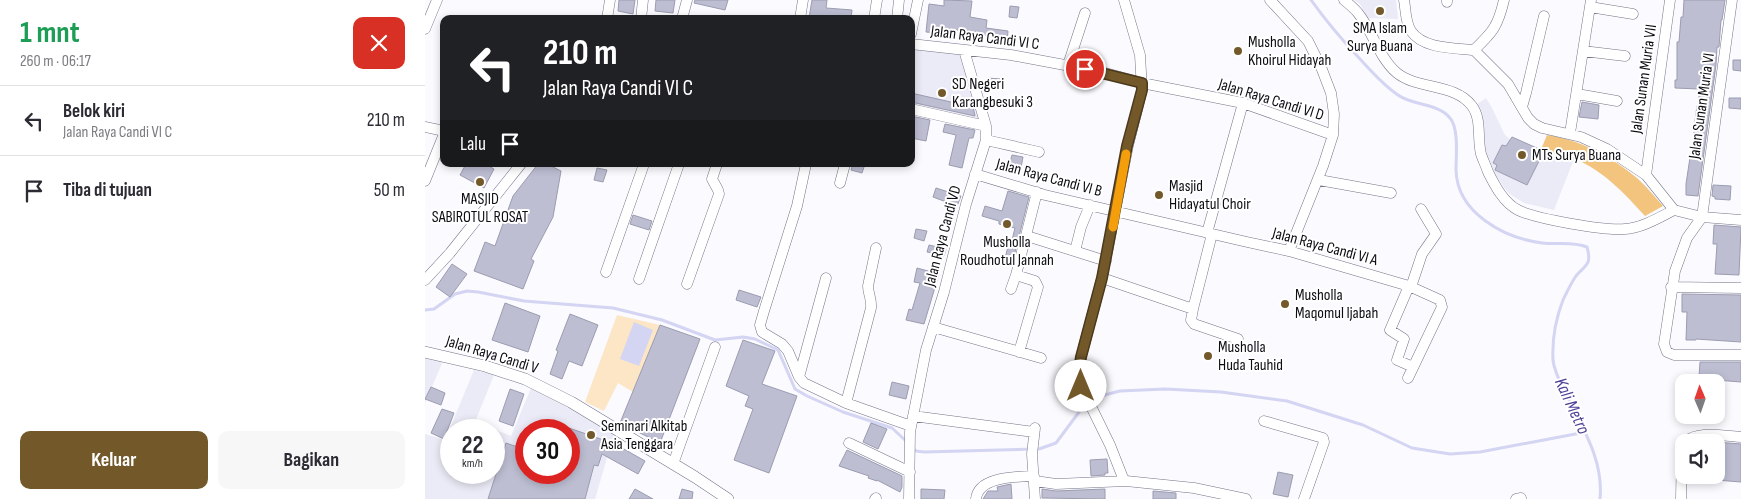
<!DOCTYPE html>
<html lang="id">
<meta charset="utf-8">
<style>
:root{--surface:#fff;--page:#f7f7f7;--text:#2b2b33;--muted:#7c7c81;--line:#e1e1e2;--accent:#73582a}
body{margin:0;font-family:"Sofia Sans Condensed",sans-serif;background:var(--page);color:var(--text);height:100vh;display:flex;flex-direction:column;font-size:19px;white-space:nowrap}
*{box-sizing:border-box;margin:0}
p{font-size:16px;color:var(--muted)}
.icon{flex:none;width:28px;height:28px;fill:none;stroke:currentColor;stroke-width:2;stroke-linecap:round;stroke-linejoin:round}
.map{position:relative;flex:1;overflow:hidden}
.side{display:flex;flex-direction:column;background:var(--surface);width:425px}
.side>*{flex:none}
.guide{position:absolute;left:15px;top:15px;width:475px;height:152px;border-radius:10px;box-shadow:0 2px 8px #0003;background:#202124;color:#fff;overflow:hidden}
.needle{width:32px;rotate:358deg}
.tools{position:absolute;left:1250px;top:374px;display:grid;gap:10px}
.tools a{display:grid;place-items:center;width:50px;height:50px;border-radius:10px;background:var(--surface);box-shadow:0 2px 8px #0003;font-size:25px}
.speed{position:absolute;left:15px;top:419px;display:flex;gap:10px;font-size:25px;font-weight:700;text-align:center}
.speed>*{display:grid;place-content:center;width:65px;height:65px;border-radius:50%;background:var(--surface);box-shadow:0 2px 8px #0003;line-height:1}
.speed small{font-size:12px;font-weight:400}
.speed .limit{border:8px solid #d22;background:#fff;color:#111}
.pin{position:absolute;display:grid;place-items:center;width:42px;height:42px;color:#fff;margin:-21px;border:2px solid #fff;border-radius:50%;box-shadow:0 1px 5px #0007}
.me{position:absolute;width:55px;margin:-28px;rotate:0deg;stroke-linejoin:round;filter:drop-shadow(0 0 4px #0008)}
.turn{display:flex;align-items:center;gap:18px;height:105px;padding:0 20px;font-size:22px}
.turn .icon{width:65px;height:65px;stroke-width:2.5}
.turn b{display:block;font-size:35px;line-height:42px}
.then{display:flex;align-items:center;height:48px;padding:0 20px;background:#0003;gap:10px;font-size:19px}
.round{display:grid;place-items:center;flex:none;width:52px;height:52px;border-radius:10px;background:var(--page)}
.overview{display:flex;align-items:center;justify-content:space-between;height:85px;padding:0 20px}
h1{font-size:30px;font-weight:700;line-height:38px;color:#1e9e55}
.action{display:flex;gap:10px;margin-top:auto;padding:10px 20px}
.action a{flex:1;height:58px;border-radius:10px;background:var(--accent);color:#fff;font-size:20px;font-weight:700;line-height:58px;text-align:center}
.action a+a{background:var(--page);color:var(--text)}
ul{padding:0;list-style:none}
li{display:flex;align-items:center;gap:15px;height:70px;padding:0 20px;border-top:1px solid var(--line)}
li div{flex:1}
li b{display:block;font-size:19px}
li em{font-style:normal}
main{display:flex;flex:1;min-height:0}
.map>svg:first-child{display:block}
</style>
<main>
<section class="side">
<div class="overview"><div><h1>1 mnt</h1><p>260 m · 06:17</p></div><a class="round" style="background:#d93025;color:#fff"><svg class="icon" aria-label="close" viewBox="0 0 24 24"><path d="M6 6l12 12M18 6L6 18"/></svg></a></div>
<ul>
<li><svg class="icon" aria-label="left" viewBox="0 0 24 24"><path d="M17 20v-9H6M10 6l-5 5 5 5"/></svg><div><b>Belok kiri</b><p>Jalan Raya Candi VI C</p></div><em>210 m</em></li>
<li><svg class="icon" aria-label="arrive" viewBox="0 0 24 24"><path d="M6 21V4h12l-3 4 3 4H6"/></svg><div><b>Tiba di tujuan</b></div><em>50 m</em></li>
</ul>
<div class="action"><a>Keluar</a><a>Bagikan</a></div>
</section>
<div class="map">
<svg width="1316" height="499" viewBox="0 0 1316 499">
<rect width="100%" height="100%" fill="#fafaff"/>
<path fill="#eaebf6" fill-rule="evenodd" d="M929,0h42l2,19 -30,-1 -8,-14z
M486,48l49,6 20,67 -69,-15z
M1061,98l6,10 13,27 5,4 30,13 34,7 -20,51 -30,-7 -14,-9 -5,-5 -14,-22 -6,-16 -1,-28 -8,-18z
M0,356l18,5 -18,42z
M49,370l20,5 -19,47 36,14 20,-48 32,16 51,30 -19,65h-170v-65l20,6zM26,430h43v42h-43zM101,430h43v42h-43z"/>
<path fill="#fce6c6" d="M192,315l43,10 -27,67 -15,-9 -14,28 -19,-9z"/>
<path fill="#f2c47d" d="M1122,135c34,5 63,21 90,43 9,8 18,19 26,28l-18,10c-21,-23 -41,-45 -70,-57 -11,-4 -24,-5 -35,-7z"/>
<path fill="#d4d4f3" d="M209,322l19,8 -14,36 -19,-7z"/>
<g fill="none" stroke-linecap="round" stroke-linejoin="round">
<path stroke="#d4d4f3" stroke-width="3" d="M886,0c15,21 31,40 49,59 12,13 23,26 38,36 15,11 40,8 52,23 9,10 6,39 6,52 1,43 48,68 86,73 15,2 30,-2 45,4 1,4 3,10 1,15 -2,5 -9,10 -12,14 -5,7 -9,16 -13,24 -7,18 -11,40 -10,60 1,11 7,22 12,32 16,34 39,67 35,107
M0,310l9,-1 21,-15 12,-3 11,1 46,9 89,7 49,12 53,20 28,-3 12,2 23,11 17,39 12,7 36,16 49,16 15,14
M488,448l3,3 8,1 115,-3 17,-6 29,-39 8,-6 27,-7 45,-2 56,3 66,9 76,24 49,23 38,6 30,-2 106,-20"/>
</g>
<path fill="#bebed3" stroke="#9b9cb0" d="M194,0h16l-2,14 -15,-3z
M231,0h19l-2,13 -18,-2z
M270,0h33l-3,10 -31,-7z
M387,0h15l-1,8 26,2 -1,9 -42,-1z
M519,0l28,1 -2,16 17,3 -1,8 22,3 -1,12 -10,-1 1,-5 -22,-3v-2l-38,-4v5l-12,-1 3,-28 15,2z
M1259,0h41l-3,20h-1l-2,27h-2l-1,18 -18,131 -12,-1v-11l5,-33h3v-23l3,-22h2v-17l-24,-1v-8h2v-38h2l2,-25h2z
M585,6l9,1 -2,11 -8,-1z
M1308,60h8v11l-8,-1z
M562,78l14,1 -1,8h-13z
M486,93l62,14 2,9 -64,-14z
M1304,98h12v11l-12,-1z
M1157,102l17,3 -1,14 -19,-2z
M486,116l19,4 -4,21 -15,-3z
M520,124l30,6 -2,8h-4l-7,30 -13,-3 7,-30 -13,-3z
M1087,137l27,12 -3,7 4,3 -13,26 -32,-15 2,-5 -4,-2 9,-18 4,1z
M587,155l11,2 -3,16 -12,-3z
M41,164h19l9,5 -10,19 -24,-13z
M113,164h9l14,7 -8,46 -22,42 3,2 -11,28 -49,-18 11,-29 10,4 18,-50z
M428,164h12l-3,9 -11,-3z
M172,168l10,2 -4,12 -9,-2z
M1288,185l18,1 -1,14 -15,-1v-2l-3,-1z
M511,188l25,8 -4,10 -24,-9z
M583,191l21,6 -16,63 -8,-2 4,-15 2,1 4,-16 -16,-4v-3l-17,-5 3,-10 17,5z
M208,215l19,6 -3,9 -19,-6z
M1289,225l27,2 -2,48 -24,-1 2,-30h-4z
M491,229l11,2 -3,10 -10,-3z
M504,245l17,4 -2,7 -17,-4z
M27,264l15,10 -17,23 -14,-10z
M492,268l22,6 -15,50 -18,-4 3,-11 3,1 8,-27 -6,-1z
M314,290l22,7 -4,10 -21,-7z
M1257,294l59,1v47l-45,-3v1h-10l1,-28h-5z
M80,303l35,13 -12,36 -36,-12z
M145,314l28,11 -16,41 -13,-5 -7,18 -12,-5 8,-23 -2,-1z
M235,325l40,14 -40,104 -40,-20z
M318,340l32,11 -13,33 35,12 -28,77 -35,-13 19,-51 -8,-3 4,-10 -23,-10z
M1275,362h41v20l-25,-2v-2l-17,-1z
M467,382l17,4 -3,13 -17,-4z
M6,387l14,6 -4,12 -16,-6z
M85,389l14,5 -11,32 -14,-5z
M17,409l12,4 -10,26 -13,-6z
M446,423l16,6 -9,20 -15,-7z
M144,428l46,16 30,17 -7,13 -36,-20 -4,12 -4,-1 -9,34h-97l18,-56 20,7v22h43z
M1291,442l25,2v38l-25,-2z
M422,450l55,26v11l-2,5 -23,-12v1l-9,-3 1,-2 -30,-10z
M682,459l1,14h-3v2l-14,1 -1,-16z
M853,472l15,3 -5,22 -15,-3z
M586,484l1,15h-29l5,-8h10l-1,-4z
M210,489l18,10h-24z
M257,489l11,3 -1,7h-13z
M496,489l24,1 -1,9h-23z
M617,489l14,2 49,-2v10l-63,-1z
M728,491l23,2v6h-23z"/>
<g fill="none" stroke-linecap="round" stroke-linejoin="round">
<defs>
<path id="minor" d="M699,0l16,55 2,35 -14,56 -26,132 -21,79 -3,20 3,9 29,59 13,33 3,3 68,7 52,11
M845,0l38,41 13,26 10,26 3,21 -1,21 -10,31 -34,85
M919,0c5,4 10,8 14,13 14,17 21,45 39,60 21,17 58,10 75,33 10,13 5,33 9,48 2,6 5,12 7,18 7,14 16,31 30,38 18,9 87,21 107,19 17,-1 35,-12 49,-19
M979,0c2,10 1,22 7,31 12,18 43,17 63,19
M1307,0l-30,217 -15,21 -12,33 -11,73 3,8 7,3h67
M1022,2v-2
M1165,7l43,7
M182,19l3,-19
M216,19l2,-19
M257,19l5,-19
M375,19l3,-19
M449,19l3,-19
M472,19l2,-19
M0,29l12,-29
M486,34l7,-34
M486,44l100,11 91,17 40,11 101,20 90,32
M1049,50l34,34 20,34 6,6 8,4 39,9 26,12 39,26 28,35 28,7 39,3
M1049,50c19,-18 24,-24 30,-50
M1158,51l42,5
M643,65l17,-52
M1152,94l40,7
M1097,107l4,-14 18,-77
M486,109l75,17
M0,127l19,4
M1145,133l21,-133
M561,140l53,12
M381,164l-9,42 -33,105 -4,14 2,7 20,12 6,7 11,26 5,6 42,20 65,23
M550,174l70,21 202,47 42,9 120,35 31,14 2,7 -34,71
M1221,175l24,-175
M894,180l72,13
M0,181l19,-47
M415,183l5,-19
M782,233l36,-130
M602,236l79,25
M650,251l6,-24 9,-22
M181,272l38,-108
M677,278l91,31 -2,11 3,4 44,15
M214,279l40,-115
M0,280l25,-27 71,-89
M262,284l32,-90 -1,-4 -6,-11 5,-15
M984,286l-19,44 14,9 -7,21 16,7
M986,287l11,-33 14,-20 -15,-25
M1246,287l70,1
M586,289l5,-14
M768,309l19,-75
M508,327l108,31
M594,352l19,-65 -3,-6 -19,-6 21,-83
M374,377l27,-99
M421,403l25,-95c1,-9 -3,-14 -3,-22l8,-38
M488,416l121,16
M839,421l59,17 1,4 -20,57
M610,428l-3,26 3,45
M1260,442c13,-12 39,-6 56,-5
M424,443l61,29
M248,464l42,-117
M610,481l21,3 70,-3
M450,499l1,-1
M484,499l1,-67 16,-82 18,-58 22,-88 20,-64v-14l-22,-76
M551,499c2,-23 41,-22 58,-23
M1091,499l5,-1
M1256,499l1,-50 2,-5"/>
<path id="tertiary" d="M0,352l60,14 40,13 46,23 124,75 33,22"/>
</defs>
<use href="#minor" stroke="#757588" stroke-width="11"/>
<use href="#tertiary" stroke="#757588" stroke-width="12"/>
<use href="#minor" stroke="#fff" stroke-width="10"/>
<use href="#tertiary" stroke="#fff" stroke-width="11"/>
</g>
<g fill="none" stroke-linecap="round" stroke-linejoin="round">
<defs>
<path id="route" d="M656,386l-3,-9 3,-20 21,-79 25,-132 15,-56v-7l-57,-14"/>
</defs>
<use href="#route" stroke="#4b391b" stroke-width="12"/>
<use href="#route" stroke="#73582a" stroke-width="9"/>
<path stroke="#f59e0b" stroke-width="9" d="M688,227l13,-73"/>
</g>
<g fill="#73582a" stroke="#fff" stroke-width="2">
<circle cx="955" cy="11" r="5"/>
<circle cx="813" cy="51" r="5"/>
<circle cx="517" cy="93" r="5"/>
<circle cx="1097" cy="155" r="5"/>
<circle cx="55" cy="182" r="5"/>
<circle cx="734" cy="195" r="5"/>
<circle cx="582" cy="224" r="5"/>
<circle cx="860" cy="304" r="5"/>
<circle cx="783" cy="356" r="5"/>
<circle cx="166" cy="435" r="5"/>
</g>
<g text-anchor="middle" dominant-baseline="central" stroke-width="4" stroke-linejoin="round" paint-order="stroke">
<g font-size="16" fill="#0c0c13" stroke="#fff" text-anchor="start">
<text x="955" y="28" text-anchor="middle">SMA Islam<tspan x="955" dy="18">Surya Buana</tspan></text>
<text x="823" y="42">Musholla<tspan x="823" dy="18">Khoirul Hidayah</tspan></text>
<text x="527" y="84">SD Negeri<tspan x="527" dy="18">Karangbesuki 3</tspan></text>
<text x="1107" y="155">MTs Surya Buana</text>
<text x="744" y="186">Masjid<tspan x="744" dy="18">Hidayatul Choir</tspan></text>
<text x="55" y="199" text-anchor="middle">MASJID<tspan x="55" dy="18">SABIROTUL ROSAT</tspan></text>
<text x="582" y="242" text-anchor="middle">Musholla<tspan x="582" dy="18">Roudhotul Jannah</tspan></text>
<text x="870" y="295">Musholla<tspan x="870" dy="18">Maqomul Ijabah</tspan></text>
<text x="793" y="347">Musholla<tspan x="793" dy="18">Huda Tauhid</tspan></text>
<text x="176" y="426">Seminari Alkitab<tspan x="176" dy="18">Asia Tenggara</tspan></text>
</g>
<g font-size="16" fill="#0c0c13" stroke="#fff">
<text transform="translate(560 38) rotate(7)">Jalan Raya Candi VI C</text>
<text transform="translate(1219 79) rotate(-82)">Jalan Sunan Muria VII</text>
<text transform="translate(846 100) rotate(17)">Jalan Raya Candi VI D</text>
<text transform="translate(1277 106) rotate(-82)">Jalan Sunan Muria VI</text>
<text transform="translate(624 178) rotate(15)">Jalan Raya Candi VI B</text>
<text transform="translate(518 236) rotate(-75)">Jalan Raya Candi VD</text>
<text transform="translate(900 247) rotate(15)">Jalan Raya Candi VI A</text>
<text transform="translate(67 355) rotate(17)">Jalan Raya Candi V</text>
</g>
<g font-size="18" font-style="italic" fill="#4d4297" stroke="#fff">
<text transform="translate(1147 406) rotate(65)">Kali Metro</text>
</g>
</g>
</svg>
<div class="tools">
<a><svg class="needle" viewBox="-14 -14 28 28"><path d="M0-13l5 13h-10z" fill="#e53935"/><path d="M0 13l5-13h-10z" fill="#7c7c81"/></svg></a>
<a><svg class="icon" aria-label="sound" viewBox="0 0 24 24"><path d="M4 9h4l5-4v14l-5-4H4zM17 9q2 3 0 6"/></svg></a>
</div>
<div class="speed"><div>22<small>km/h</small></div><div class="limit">30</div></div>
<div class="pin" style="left:660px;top:69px;background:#d93025"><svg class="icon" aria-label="arrive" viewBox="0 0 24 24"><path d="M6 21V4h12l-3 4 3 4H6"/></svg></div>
<svg class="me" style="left:656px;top:386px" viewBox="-20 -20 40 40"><circle r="19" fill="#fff"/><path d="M0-13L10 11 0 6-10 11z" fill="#73582a"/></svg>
<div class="guide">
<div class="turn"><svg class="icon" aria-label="left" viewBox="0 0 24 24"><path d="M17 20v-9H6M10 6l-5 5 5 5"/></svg><div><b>210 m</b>Jalan Raya Candi VI C</div></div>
<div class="then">Lalu<svg class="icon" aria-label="arrive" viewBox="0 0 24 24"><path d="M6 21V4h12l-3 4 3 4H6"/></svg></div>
</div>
</div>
</main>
